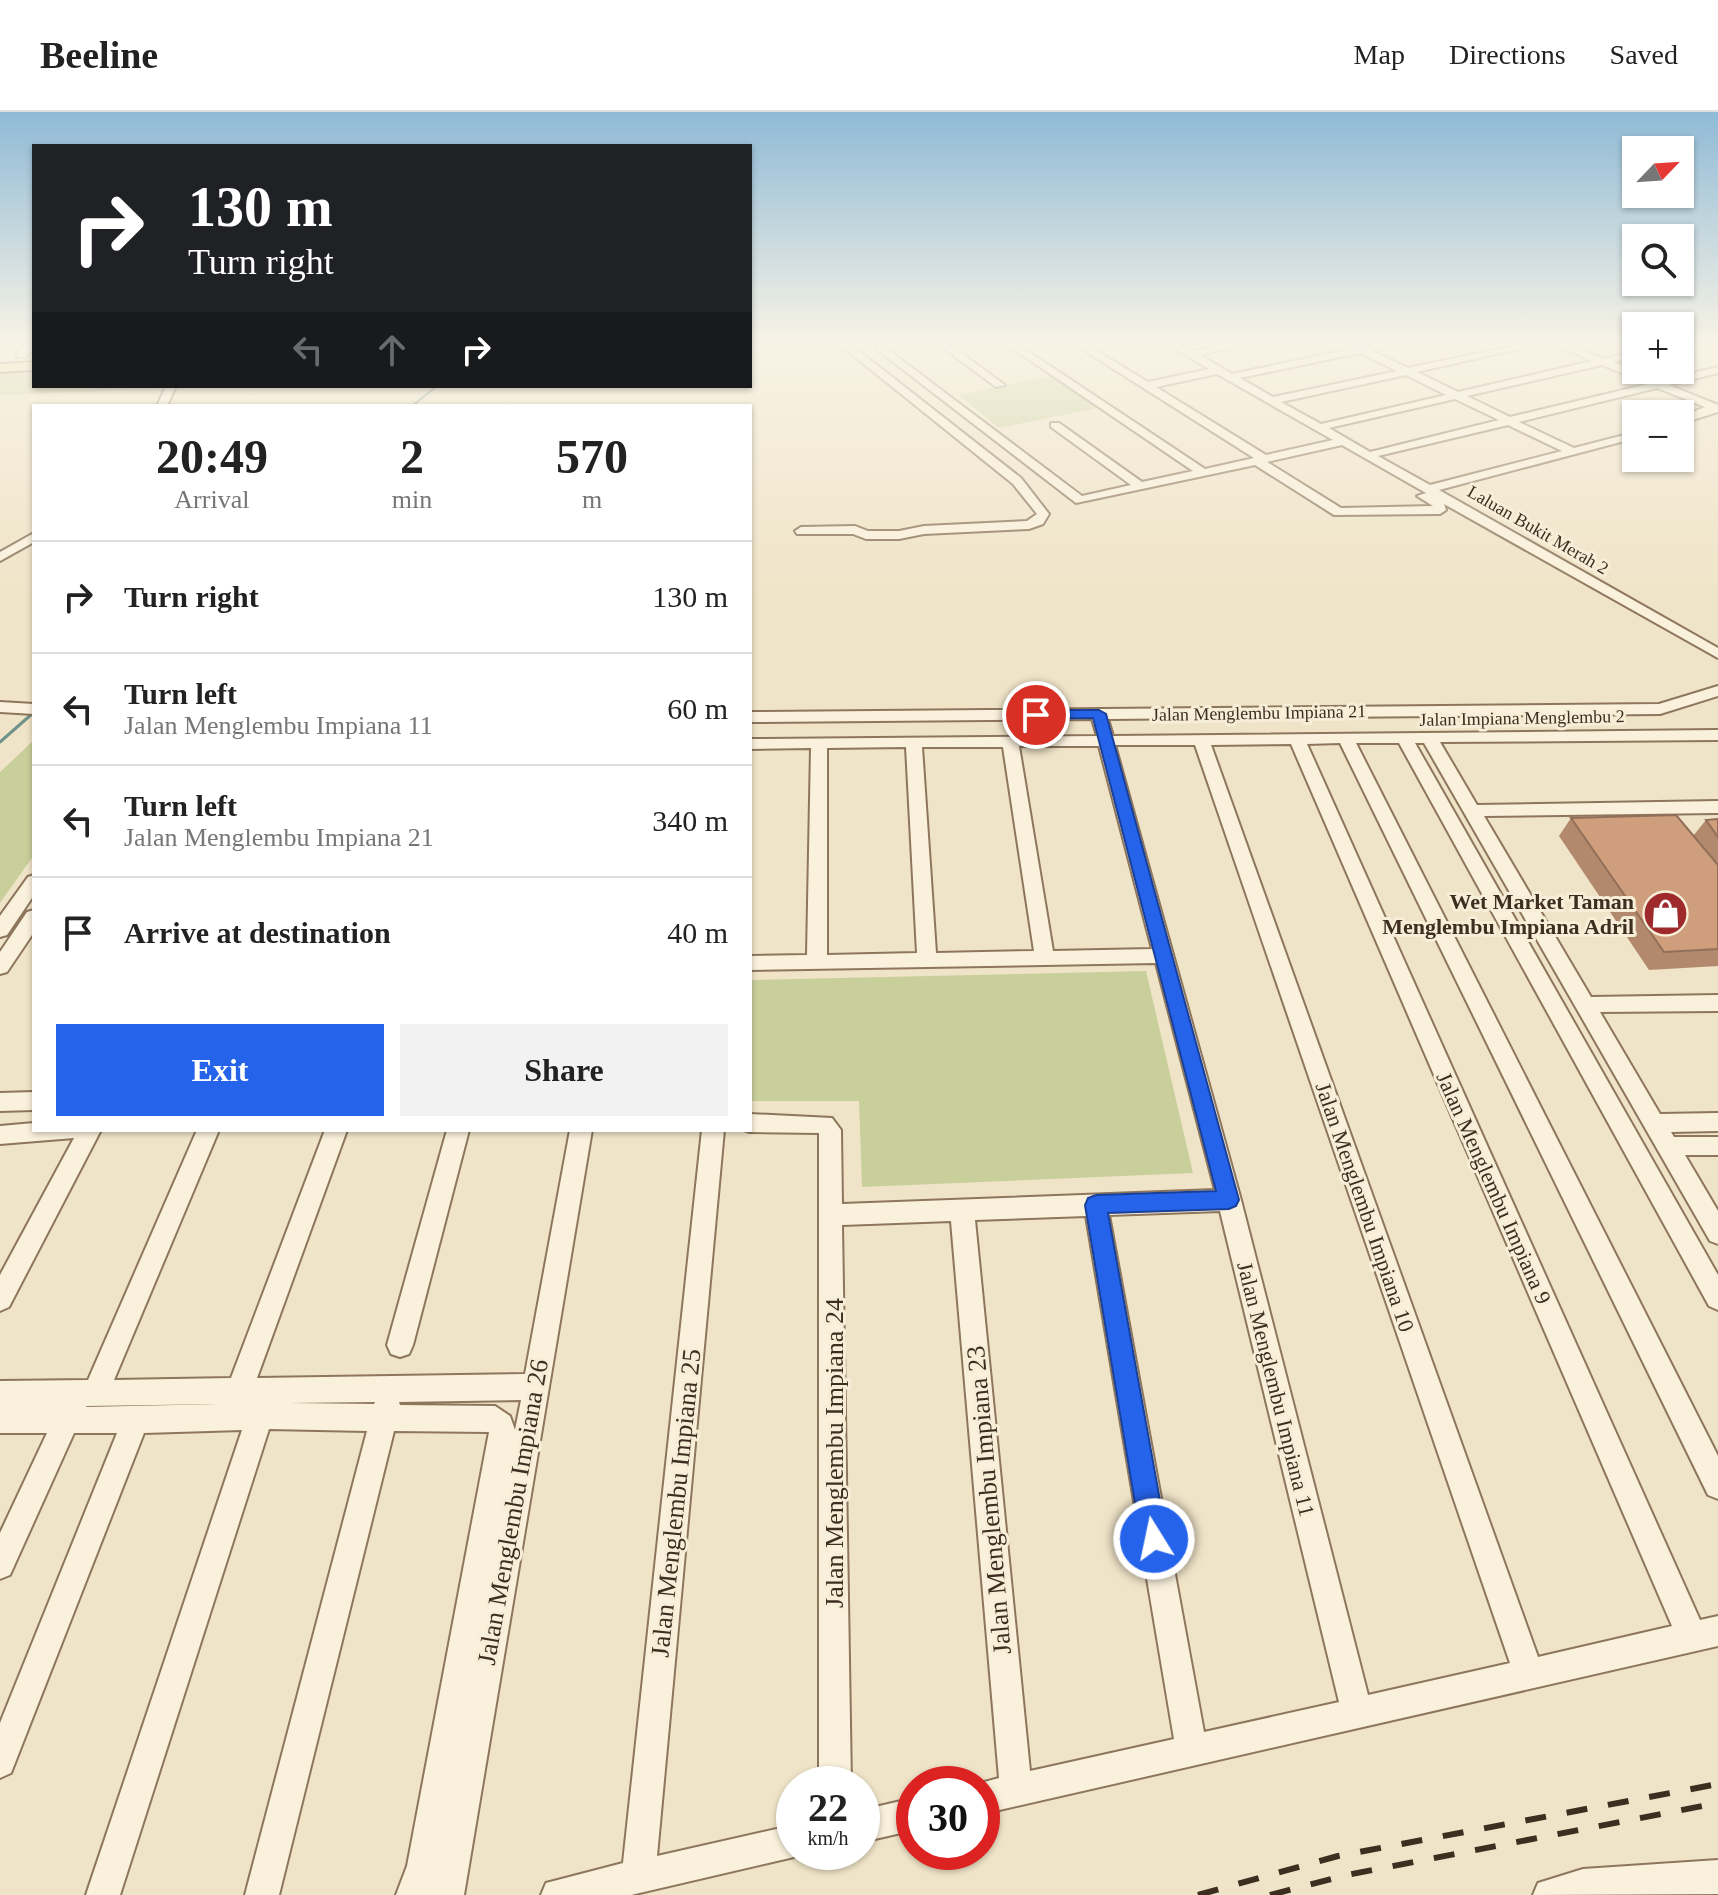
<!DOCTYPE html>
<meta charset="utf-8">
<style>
:root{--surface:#fff;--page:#f2f2f2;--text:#222;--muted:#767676;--line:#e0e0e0;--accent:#2563eb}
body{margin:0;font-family:Georgia,serif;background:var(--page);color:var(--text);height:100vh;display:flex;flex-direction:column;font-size:30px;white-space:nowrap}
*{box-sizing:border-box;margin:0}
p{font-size:26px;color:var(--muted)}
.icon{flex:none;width:44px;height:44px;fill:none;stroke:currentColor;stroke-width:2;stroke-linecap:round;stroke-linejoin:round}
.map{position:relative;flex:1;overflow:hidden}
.details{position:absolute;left:32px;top:292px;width:720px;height:728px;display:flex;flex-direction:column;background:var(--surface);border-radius:0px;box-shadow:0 2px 6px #0004}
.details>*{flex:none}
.hud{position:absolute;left:32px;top:32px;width:720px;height:244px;border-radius:0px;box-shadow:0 2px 6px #0004;background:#202124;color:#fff;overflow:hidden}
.needle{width:52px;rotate:65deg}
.buttons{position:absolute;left:1622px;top:24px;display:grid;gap:16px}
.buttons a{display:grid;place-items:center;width:72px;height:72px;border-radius:0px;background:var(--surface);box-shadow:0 2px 6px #0004;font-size:40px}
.speed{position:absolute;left:776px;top:1654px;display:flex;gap:16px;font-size:40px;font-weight:700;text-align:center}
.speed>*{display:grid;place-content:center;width:104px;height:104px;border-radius:50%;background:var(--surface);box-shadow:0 2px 6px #0004;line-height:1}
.speed small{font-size:20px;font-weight:400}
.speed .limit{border:12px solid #d22;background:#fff;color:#111}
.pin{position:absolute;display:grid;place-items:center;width:68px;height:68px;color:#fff;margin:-34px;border:4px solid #fff;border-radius:50%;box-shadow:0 2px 8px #0007}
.me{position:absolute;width:88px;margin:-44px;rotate:350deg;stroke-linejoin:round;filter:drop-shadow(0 0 6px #0008)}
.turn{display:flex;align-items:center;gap:28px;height:168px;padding:0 24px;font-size:36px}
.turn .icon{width:104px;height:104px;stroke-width:2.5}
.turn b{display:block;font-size:56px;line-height:68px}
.lanes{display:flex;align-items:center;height:76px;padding:0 24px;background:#0003;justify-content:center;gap:40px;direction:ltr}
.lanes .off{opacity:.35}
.eta{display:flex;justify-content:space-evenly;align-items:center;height:136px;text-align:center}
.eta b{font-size:48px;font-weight:800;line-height:56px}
.primary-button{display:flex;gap:16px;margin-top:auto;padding:16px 24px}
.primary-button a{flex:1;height:92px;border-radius:0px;background:var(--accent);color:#fff;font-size:32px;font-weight:800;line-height:92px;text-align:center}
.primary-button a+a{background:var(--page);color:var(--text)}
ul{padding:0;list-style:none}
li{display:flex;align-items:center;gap:24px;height:112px;padding:0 24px;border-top:2px solid var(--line)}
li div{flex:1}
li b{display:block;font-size:30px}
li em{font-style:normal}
header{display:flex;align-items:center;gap:48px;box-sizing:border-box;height:112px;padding:0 40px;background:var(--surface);border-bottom:2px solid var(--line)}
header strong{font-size:38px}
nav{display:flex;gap:44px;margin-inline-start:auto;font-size:28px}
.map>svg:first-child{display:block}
</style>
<header>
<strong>Beeline</strong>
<nav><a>Map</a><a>Directions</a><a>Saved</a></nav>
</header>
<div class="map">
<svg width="1718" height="1783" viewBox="0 0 1718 1783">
<rect width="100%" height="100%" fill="#f0e4c8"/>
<path fill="#c9cf9b" d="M34,261v13h125l1,3 -160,6v-21z
M1050,264l48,32 -99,20 -40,-33z
M34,628v115l-34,48v-131z
M1146,859l47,202 -331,14 -3,-86h-109v-121z"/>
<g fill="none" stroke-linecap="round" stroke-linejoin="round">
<path stroke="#6f938a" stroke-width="2" d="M412,294l25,-20"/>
<path stroke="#6f938a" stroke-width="3" d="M0,630l33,-29"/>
<defs>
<path id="minor" d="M27,232h7v4l-9,9h-8v-4z
M839,232h11l171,134 28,36 -6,10 -14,5 -105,5 -25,5h-33l-13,-5h-56l-2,-3 6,-4 54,-1 13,5h31l25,-5 103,-5 10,-7 -24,-30z
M938,232h11l56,41 -9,2z
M1006,232h11l188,125 49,-11 -180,-114h11l63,38 61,-13 -42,-25h12l13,7 37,-7h19l-48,11 32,19 120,-25 -7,-5 17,2 30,-2 -21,6 37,18 114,-24h18l-123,28 41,20 134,-31 -38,-17h13l36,15 33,-8v6l-23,5 46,19 59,-14v6l-49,12 49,20v7l-38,12v-7l25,-10 -48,-19 -138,34 55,26 62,-16v6l-197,52 279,158v10l-274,-154 2,6 -6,4 -106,1 -79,-50 -179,38 -201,-155 8,-2 199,150 49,-11 -80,-58v-4h8l83,59 51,-11zM1360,241l37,18 -124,26 -33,-19zM1602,253l46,19 -138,33 -43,-21zM1217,262l116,66 -67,15 -110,-68zM1406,263l40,20 -125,29 -40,-22zM1455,287l44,21 -129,32 -41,-24zM1508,313l54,26 -132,34 -52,-29zM1342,333l84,48 -9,3 16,10 -92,2 -74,-46z
M1680,232h7l-7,3z
M166,274h10l-9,20h-10z
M34,421v9l-34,19v-9z
M1718,574v10l-58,18 -552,5 5,17 605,-6v10l-278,2 37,63 241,-4v12l-234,3 107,181 127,-2v16l-118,1 60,102 58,-1v18l-47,1 3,5h44v18h-33l33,56v33l-8,-3 -286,-498h-9l303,532v35l-9,-4 -310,-563h-43l362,713v43l-10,-4 -368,-752 -33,1 393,876 18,-4v30l-736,168v-30h-5l22,-6 -48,-557 -109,4 9,559h-32v-651l-69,-1 -6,-2h6v-16l82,4 9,12 1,74 373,-14 -59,-227 -406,7v-14l57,-1 4,-207 -61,1v-10l347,-3 -5,-17 -342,3v-10l909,-8zM1291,632l381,882 -134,31 -327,-912zM1115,633h80l315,918 -142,32 -127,-495zM1019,634h80l53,203 -99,2zM906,635l11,206 -90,2v-207zM922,635h81l31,204 -98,2zM1220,1099l119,491 -135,30 -95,-517zM1086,1104l88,523 -144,32 -55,-551z
M0,590l34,2v10l-34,-2z
M34,763v20l-27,40 -7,2v-21l28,-39z
M34,798v22l-27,40 -7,2v-22l27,-40z
M34,980v18l-34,1v-18z
M34,1011v7h67l-92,177 -9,4v-36l74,-137 -74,6v-18z
M197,1018h22l-105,250 117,-2 94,-248h22l-90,248 268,-4 45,-244h22l-128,765h-68l11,-29 82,-434 -95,-1 -115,464h-34l122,-464 -98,-2 -149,466h-34l156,-465 -98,3 -133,340 -11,5v-55l117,-290h-43l-64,142 -10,4v-46l47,-100h-47v-52l88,-1zM521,1288l-6,30 -5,-14 -15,-10 -95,-1 -1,-3zM375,1290l-1,2 -85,-1zM220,1292l-134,3 1,-1z
M447,1018h22l-56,215 -4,9 -9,3 -9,-3 -4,-9z
M702,1018h22l-67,726 137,-31v27h12l-12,5 -163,38h-90l5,-12 77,-20z
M914,1686v32l-52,12v-32z
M1718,1748v34l-185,1 5,-12 45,-14z"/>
<path id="major" d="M34,250v8l-34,2v-8z"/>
</defs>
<use href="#minor" stroke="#8d765c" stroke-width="4"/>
<use href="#major" stroke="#5b4430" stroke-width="4"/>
<use href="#minor" fill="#faf1dc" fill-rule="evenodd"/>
<use href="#major" fill="#f3d9a0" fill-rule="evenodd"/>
<path stroke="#3d2e20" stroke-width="6" stroke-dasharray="21 21" stroke-linecap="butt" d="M1198,1783l140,-39 380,-72
M1270,1783l77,-20 371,-72"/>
</g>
<path fill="#b2896c" d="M1571,706l122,18 13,-16 12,-1v147l-69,4 -90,-134z"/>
<path fill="#cf9f7d" stroke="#916f58" stroke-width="2" d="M1676,703l42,50v84l-54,3 -93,-134z
M1718,707v18l-12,-17z"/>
<linearGradient id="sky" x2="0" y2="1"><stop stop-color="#8fbad6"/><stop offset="0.48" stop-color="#f8f3e6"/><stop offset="1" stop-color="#f8f3e6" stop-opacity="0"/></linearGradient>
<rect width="1718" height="481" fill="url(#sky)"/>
<path fill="#2563eb" stroke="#184099" stroke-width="2" d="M1099,598l7,4 133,486 -3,6 -7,3 -121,4 59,326 -4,9 -9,4 -9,-4 -4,-9 -56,-334 3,-7 8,-3 120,-4 -123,-473 -57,1 -7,-4 7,-5z"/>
<defs>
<symbol id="shop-disc" viewBox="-11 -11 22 22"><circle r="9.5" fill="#9e2a2b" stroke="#f7eed8"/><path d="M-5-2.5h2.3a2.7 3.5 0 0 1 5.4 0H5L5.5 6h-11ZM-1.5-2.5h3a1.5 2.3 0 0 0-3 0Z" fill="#fff"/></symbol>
</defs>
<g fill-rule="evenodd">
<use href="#shop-disc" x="1640" y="776" width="51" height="51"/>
</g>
<g text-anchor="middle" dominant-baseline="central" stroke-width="6" stroke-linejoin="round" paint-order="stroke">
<g font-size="18" fill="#3d2e20" stroke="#f7eed8">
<text transform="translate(1538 418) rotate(30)">Laluan Bukit Merah 2</text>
<text transform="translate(1259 601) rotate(-1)">Jalan Menglembu Impiana 21</text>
<text transform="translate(1522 606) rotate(-1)">Jalan Impiana Menglembu 2</text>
</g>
<g font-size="22" font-weight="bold" fill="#3d2e20" stroke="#f7eed8" text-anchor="end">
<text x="1634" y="789">Wet Market Taman<tspan x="1634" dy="25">Menglembu Impiana Adril</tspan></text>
</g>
<g font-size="22" fill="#3d2e20" stroke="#f7eed8">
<text transform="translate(1494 1076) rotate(66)">Jalan Menglembu Impiana 9</text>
<text transform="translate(1365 1095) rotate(71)">Jalan Menglembu Impiana 10</text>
<text transform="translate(1276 1277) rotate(76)">Jalan Menglembu Impiana 11</text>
</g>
<g font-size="26" fill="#3d2e20" stroke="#f7eed8">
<text transform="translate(834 1341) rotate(-90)">Jalan Menglembu Impiana 24</text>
<text transform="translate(989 1388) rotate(-95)">Jalan Menglembu Impiana 23</text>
<text transform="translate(676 1391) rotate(-84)">Jalan Menglembu Impiana 25</text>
<text transform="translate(513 1400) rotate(-80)">Jalan Menglembu Impiana 26</text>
</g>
</g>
</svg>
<div class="buttons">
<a><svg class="needle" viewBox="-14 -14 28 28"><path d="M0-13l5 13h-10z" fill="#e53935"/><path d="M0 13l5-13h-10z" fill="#767676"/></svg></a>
<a><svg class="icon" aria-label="search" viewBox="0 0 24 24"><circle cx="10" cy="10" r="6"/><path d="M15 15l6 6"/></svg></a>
<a>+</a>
<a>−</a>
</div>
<div class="speed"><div>22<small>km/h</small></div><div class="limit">30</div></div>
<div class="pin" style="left:1036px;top:603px;background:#d93025"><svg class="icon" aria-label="arrive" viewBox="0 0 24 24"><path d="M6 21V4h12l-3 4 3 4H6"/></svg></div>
<svg class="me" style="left:1154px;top:1427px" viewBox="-20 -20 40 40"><circle r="17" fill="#2563eb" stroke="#fff" stroke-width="3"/><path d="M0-11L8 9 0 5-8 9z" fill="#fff"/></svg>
<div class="hud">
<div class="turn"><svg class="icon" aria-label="right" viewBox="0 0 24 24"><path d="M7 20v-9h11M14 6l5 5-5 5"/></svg><div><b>130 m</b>Turn right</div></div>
<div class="lanes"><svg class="icon off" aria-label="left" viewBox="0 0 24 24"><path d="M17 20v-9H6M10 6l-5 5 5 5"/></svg><svg class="icon off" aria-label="ahead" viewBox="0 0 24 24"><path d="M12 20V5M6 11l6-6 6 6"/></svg><svg class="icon" aria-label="right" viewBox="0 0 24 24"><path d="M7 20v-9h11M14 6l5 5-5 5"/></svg></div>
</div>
<section class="details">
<div class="eta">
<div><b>20:49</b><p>Arrival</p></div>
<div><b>2</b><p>min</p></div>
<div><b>570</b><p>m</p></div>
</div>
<ul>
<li><svg class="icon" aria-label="right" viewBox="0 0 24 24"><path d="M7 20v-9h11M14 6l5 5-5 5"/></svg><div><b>Turn right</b></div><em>130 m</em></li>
<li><svg class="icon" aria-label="left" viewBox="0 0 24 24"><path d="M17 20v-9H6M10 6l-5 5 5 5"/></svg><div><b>Turn left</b><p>Jalan Menglembu Impiana 11</p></div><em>60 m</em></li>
<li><svg class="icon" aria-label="left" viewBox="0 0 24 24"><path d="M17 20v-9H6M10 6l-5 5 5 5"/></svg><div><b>Turn left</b><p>Jalan Menglembu Impiana 21</p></div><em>340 m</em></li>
<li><svg class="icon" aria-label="arrive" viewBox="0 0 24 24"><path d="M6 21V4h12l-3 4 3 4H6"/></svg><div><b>Arrive at destination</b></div><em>40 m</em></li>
</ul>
<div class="primary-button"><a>Exit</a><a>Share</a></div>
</section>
</div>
